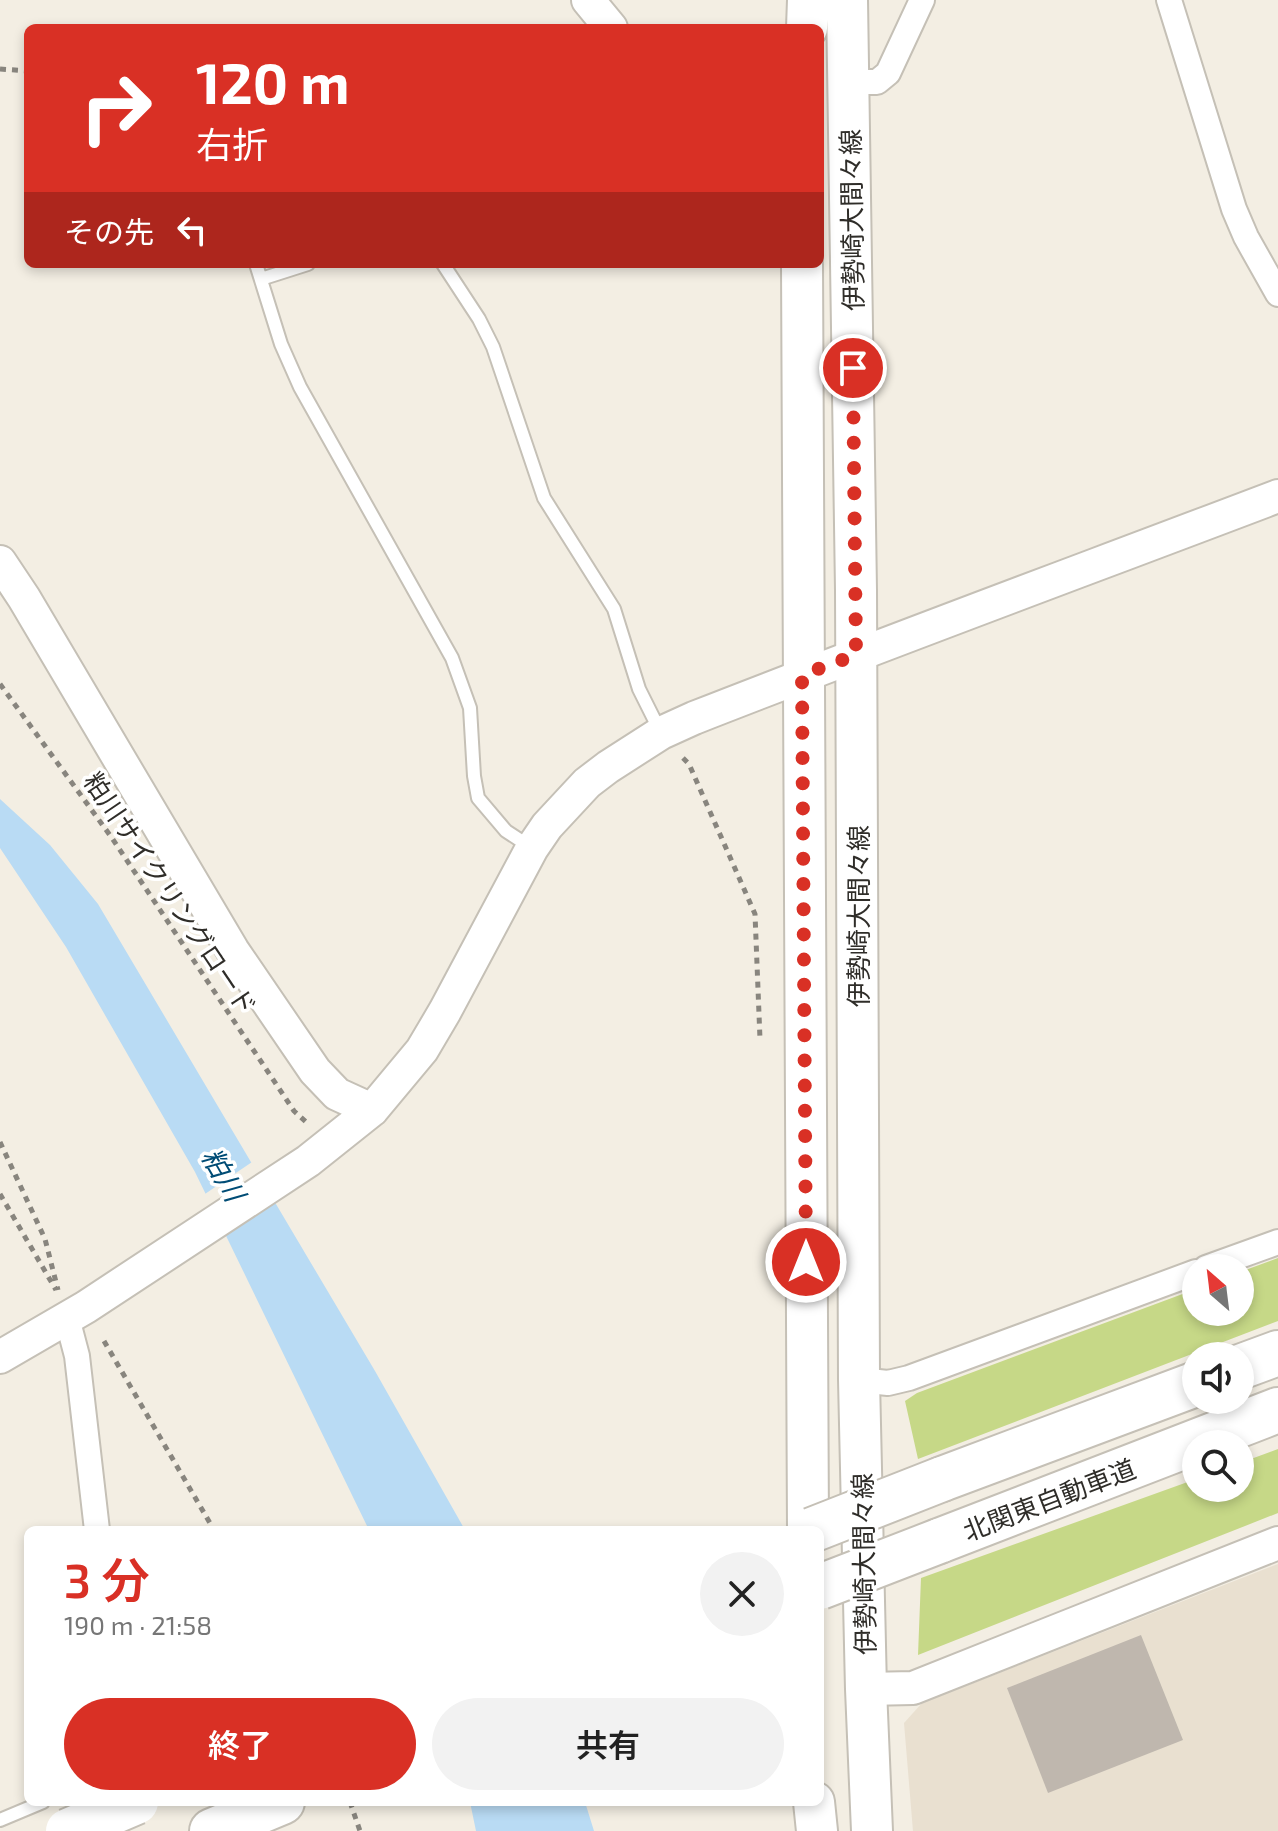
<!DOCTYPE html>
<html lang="ja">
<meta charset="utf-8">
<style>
:root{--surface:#fff;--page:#f2f2f2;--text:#222;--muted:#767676;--accent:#d93025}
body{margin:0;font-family:"Exo 2","Noto Sans JP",sans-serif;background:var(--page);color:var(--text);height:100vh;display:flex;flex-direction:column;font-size:30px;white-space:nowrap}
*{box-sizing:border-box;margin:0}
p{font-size:26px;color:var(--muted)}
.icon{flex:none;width:44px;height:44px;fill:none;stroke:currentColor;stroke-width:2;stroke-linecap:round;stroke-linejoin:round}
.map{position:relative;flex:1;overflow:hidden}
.side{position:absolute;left:24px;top:1526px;width:800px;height:280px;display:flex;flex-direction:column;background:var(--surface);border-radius:12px;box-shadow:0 4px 12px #0003}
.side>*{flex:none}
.guide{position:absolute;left:24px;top:24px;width:800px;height:244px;border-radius:12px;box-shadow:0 4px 12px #0003;background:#d93025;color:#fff;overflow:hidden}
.needle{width:52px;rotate:332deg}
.buttons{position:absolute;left:1182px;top:1254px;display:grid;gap:16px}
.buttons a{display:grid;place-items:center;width:72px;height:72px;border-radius:50%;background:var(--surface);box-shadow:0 4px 12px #0003;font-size:40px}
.pin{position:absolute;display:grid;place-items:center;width:68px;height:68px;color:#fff;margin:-34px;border:4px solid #fff;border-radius:50%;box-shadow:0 2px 8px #0007}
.me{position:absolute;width:88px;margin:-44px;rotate:0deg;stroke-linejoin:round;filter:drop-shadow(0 0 6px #0008)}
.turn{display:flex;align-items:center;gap:28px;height:168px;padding:0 40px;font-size:36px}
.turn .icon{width:104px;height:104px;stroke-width:2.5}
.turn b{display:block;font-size:56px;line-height:68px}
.then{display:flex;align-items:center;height:76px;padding:0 40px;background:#0003;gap:16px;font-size:30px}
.round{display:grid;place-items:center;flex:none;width:84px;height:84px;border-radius:42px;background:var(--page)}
.headline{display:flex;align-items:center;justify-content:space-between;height:136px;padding:0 40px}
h1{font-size:48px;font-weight:600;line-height:60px;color:var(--accent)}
.cta{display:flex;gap:16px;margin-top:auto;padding:16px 40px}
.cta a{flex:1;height:92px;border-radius:48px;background:var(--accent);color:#fff;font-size:32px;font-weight:600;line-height:92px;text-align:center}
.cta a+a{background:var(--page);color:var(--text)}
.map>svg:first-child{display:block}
</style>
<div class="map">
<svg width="1278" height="1831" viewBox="0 0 1278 1831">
<rect width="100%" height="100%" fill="#f3eee3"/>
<path fill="#e9e0d0" d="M1278,1564v267h-365l-9,-108 18,-20z"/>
<path fill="#c6d887" d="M1278,1258v63l-360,138 -13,-58 12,-8 279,-104v23h44v-40z
M1278,1449v64l-360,142 3,-77 275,-99v9h44v-25z"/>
<path fill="#b9dbf4" d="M0,799l50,46 48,59 277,467 90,159h-96l-174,-358 -129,-225 -66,-99z
M470,1802h115l9,29h-118z"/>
<path fill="#f3eee3" d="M255,1160l23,39 -56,37 -20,-40z"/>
<path fill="#bfb7ae" d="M1141,1635l42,105 -135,53 -41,-105z"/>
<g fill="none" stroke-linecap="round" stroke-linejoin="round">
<defs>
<path id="service" d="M256,264l25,80 19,43 152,271 18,50 4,68 4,22 28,33 26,17
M443,264l36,55 14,28 51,151 70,111 25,80 22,44
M261,279l47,-15
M0,1820l43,-18"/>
<path id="minor" d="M1169,0l65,209 12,28 32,57
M850,82h27l11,-9 34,-73
M1206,1268l72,-26
M67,1318l10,38 20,174
M859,1380l29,3 21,-5 287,-106"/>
<path id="tertiary" d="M588,0l23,28
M0,562l24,36 209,353 82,120 22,23 35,16
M0,1357l86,-50 222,-146 64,-51 50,-60 23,-39 87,-163 15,-22 40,-43 21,-16 53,-34 33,-15c194,-76 389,-148 584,-222
M866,1689l47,-1 365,-145"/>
<path id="primary" d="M847,0l9,590 3,790 7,309 6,142
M807,28l1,-28
M802,264l6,1266
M814,1802l3,29"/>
<path id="motorway" d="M1240,1367l38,-14
M942,1479l254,-95
M939,1541l339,-131
M212,1831l70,-29"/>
</defs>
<use href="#service" stroke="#c5c0b6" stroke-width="16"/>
<use href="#minor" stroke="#c5c0b6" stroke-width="28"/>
<use href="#tertiary" stroke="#c5c0b6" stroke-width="36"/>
<use href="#primary" stroke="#c5c0b6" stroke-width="44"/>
<use href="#motorway" stroke="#c5c0b6" stroke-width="48"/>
<path stroke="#88857e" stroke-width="5" stroke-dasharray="6 6" stroke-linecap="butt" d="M0,69l28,2
M0,684l112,154 182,273 12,11
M683,758l6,6 66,150 5,125
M0,1142l45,97 13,51
M0,1194l56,96
M104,1341l110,189
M350,1802l10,29"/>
<use href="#service" stroke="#fff" stroke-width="12"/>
<use href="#minor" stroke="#fff" stroke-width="24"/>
<use href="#tertiary" stroke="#fff" stroke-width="32"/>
<use href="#primary" stroke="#fff" stroke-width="40"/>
<use href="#motorway" stroke="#fff" stroke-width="44"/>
<defs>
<path id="motorway-bridge" d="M812,1530l130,-51
M820,1587l119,-46
M68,1831l68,-29"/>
</defs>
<use href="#motorway-bridge" stroke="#c5c0b6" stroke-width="48" stroke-linecap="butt"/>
<use href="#motorway-bridge" stroke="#fff" stroke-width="44"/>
</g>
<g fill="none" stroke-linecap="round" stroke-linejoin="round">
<path stroke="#d93025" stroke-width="14" stroke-dasharray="0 25.2" d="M806,1262l-4,-587 54,-20 -3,-287"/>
</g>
<g text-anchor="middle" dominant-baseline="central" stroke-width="7" stroke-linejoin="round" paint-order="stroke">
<g font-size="26" fill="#2f2d29" stroke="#fff">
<text transform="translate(851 220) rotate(-91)">伊勢崎大間々線</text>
<text transform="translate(171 893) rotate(56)">粕川サイクリングロード</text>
<text transform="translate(857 916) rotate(-90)">伊勢崎大間々線</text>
<text transform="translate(1049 1499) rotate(-21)">北関東自動車道</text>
<text transform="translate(863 1564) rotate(-91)">伊勢崎大間々線</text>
</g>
<g font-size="28" font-style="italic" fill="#004c75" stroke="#fff">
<text transform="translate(224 1174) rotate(60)">粕川</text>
</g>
</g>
</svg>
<div class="buttons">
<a><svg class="needle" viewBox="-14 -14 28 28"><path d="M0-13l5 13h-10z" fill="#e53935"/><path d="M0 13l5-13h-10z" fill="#767676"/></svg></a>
<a><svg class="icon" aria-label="sound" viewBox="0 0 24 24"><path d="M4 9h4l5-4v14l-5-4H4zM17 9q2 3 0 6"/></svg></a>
<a><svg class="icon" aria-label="search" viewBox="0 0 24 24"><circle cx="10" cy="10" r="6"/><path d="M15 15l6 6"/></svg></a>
</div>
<div class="pin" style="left:853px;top:368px;background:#d93025"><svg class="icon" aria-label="arrive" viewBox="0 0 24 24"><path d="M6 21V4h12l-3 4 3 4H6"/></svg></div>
<svg class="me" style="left:806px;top:1262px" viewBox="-20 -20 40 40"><circle r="17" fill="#d93025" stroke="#fff" stroke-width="3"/><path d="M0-11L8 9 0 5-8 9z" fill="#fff"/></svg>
<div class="guide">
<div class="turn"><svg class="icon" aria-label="right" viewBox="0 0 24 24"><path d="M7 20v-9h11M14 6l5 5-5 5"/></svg><div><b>120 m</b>右折</div></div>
<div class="then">その先<svg class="icon" aria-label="left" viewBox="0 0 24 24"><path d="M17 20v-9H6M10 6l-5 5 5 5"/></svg></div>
</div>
<section class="side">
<div class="headline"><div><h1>3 分</h1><p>190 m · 21:58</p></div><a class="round"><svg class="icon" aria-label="close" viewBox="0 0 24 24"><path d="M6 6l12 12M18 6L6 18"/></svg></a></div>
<div class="cta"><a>終了</a><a>共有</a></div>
</section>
</div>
